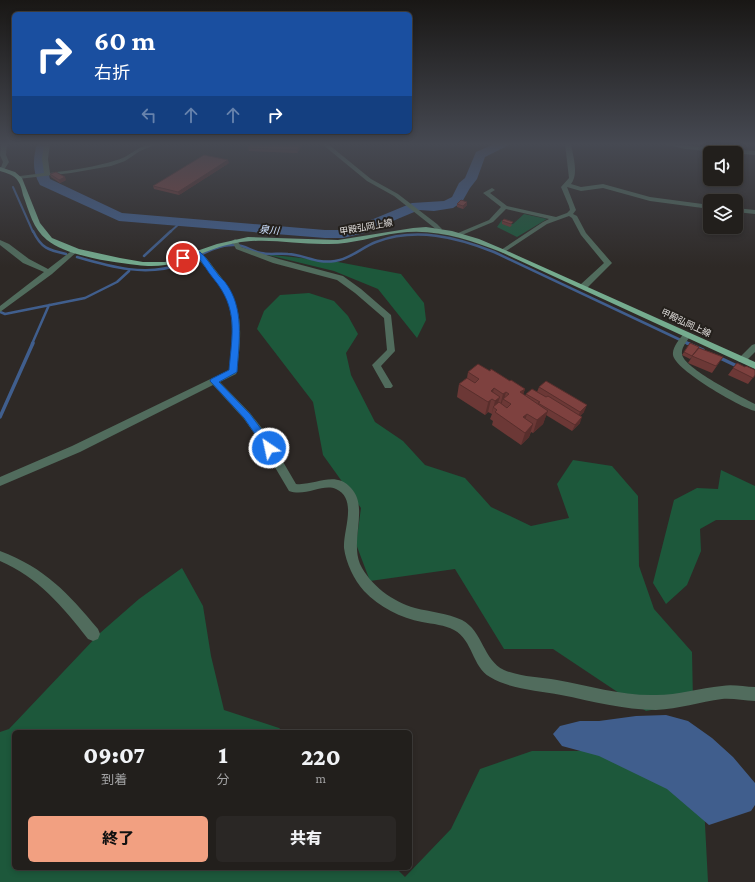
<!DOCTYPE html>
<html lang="ja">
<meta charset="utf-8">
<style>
:root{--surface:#221f1c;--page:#2a2725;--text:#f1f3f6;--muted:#a2a2a3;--line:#3f3d3b;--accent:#f2a081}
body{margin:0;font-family:"Crimson Pro","Noto Sans JP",serif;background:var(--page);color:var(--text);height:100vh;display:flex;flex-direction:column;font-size:15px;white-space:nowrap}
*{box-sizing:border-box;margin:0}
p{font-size:13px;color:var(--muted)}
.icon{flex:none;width:22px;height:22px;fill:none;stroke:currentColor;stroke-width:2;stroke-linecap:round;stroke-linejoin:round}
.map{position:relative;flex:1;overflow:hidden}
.drawer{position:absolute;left:12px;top:730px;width:400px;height:140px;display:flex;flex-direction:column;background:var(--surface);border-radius:6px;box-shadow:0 2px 6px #0003,0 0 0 1px var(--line)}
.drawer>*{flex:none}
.banner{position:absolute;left:12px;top:12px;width:400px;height:122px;border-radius:6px;box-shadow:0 2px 6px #0003,0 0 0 1px var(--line);background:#1a4fa0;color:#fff;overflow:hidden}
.buttons{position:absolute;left:703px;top:146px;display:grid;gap:8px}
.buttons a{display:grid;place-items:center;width:40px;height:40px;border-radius:6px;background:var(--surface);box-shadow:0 2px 6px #0003,0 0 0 1px var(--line);font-size:20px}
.pin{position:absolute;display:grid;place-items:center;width:34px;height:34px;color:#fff;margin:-17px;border:2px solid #fff;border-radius:50%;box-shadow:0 1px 4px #0007}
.me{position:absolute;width:44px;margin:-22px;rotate:326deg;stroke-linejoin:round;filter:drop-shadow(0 0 3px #0008)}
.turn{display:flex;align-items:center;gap:14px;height:84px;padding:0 16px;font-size:18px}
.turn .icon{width:52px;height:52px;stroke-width:2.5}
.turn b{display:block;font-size:28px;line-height:34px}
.lanes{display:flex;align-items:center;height:38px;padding:0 16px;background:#0003;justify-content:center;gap:20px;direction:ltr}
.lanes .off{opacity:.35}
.eta{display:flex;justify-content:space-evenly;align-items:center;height:68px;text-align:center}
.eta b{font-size:24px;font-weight:800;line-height:28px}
.button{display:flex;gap:8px;margin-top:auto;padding:8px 16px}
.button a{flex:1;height:46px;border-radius:6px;background:var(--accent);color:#111;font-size:16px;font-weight:800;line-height:46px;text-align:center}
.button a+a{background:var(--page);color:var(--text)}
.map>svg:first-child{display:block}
</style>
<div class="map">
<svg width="755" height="882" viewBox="0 0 755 882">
<rect width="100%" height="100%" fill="#2e2926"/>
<path fill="#1d583b" d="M524,214l23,5 -30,18 -20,-10 5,-7 11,4z
M264,254l74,8 63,12 23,29 2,17 -9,18 -39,-49 -44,-18z
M309,293l25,8 14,15 10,18 -12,19 5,22 24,47 28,19 22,24 40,13 26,29 40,19 38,-8 -12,-34 16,-24 39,6 26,30 1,70 15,43 38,43 1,50 -47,9 -93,-62h-49l-49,-80 -85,12 -14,-37 5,-36 -38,-53 -10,-53 -56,-73 7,-18 16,-16z
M721,470l34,16v34h-39l-16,9 1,22 -14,34 -21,19 -13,-21 21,-83 23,-12 21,1z
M182,568l21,38 8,50 13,54 55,18 5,4h-270v136h382l9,9 46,-48 29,-60 52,-18h55l60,12 57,42 4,77h-708v-150l9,-3 91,-96 39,-34z"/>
<path fill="#405e8d" d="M666,715l22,6 24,17 21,19 22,26v22l-4,6 -42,14 -42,-36 -68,-33 -37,-10 -9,-12 7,-8 20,-5h19l37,-5z"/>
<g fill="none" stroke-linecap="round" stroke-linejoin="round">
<path stroke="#405e8d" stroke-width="2" d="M13,187l20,45
M170,232l10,-9"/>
<path stroke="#405e8d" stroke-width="2.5" d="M33,231c8,17 15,19 33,23
M144,256l27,-25
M77,257c34,10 70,20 104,7 17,-7 35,-20 54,-19 10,0 16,6 26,8 8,2 18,0 27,1 18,1 27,10 47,7 16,-2 27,-14 41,-19 40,-15 80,-5 118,10l195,92
M0,312l5,2 80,-16 32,-16 12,-11
M32,344l17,-39"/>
<path stroke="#405e8d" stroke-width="3.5" d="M687,343l16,7
M718,357l21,10
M0,417l33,-74"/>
<path fill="#405e8d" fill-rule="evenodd" d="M37,144h12l-3,20 4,15 72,34 203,17h18l11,-3 58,-24 32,-2 8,-4 7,-14 6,-5 11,-26 18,-8h15l-2,2 -22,11 -8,22 -7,9 -8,14 -9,6 -19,3 -15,-1 -55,23 -21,5h-18l-206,-17 -79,-36c-8,-13 -7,-27 -3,-41z"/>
<path fill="#516c5d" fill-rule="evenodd" d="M1,144h6l-1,11 3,7 -5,8h-4l3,-8 -3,-7z
M44,144h6l-2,15 2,14c23,-3 45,-6 67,-13 15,-4 22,-17 40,-16l-17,7 -15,10 -14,5 -40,7 -53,6v-2l2,-1 24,-3 -2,-14z
M322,144h6l43,35 27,15 39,30 5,5 -1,1h-4l-43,-34 -27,-15z
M565,144h6c2,12 8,30 0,40l10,3 22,-3 47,13 60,8v4l-60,-8 -47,-13 -22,3 -14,-4 9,23 -3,4 4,2 9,17 26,30 -26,26h-3l-4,-2 1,-2 24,-22 -23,-28 -9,-17 -3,-2 -22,8 -44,29 -4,-2 2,-1 42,-28 6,-3 -43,-10 -13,13 -31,13h-4v-2l31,-13 12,-13 -18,-14 9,-5 3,2 -5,3 17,13 49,11 11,-4 3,-3 -1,-4 -8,-19 8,-9z
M664,144l91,7v4l-70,-6z
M736,208l19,2v4l-19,-2z
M235,239l2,1 4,7 38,12 64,17 18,13 30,26 4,36 -14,15 12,20 -2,2h-6l-13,-23 15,-15 -3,-32 -29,-25 -18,-13 -64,-17 -37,-14 -4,-8z
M0,240l9,4 20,15 19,10 26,-20 5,1 -27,24 -52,38v-6l44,-34 -21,-9 -23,-18z
M197,251c7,2 13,12 17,17 31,38 28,58 23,104l-1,2 -16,8 30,31 18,23 28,48c19,2 39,-14 55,4 18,19 -1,51 9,76 10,21 33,38 55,44 16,4 32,5 47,12 21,11 21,40 42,50 17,7 36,7 53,10 33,6 66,16 99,15 22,0 44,-7 66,-9 11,-2 22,1 33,1v14c-11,0 -22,-3 -33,-2 -22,3 -43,10 -66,11 -32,0 -64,-9 -95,-15 -24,-5 -49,-5 -71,-18 -18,-10 -17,-37 -36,-47 -9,-5 -21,-6 -32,-8 -21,-4 -43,-15 -58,-31 -10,-11 -18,-28 -20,-43 -1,-18 14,-49 -8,-59 -13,-6 -30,8 -47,2l-29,-49 -16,-23 -31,-34 -133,67 -80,34v-9l72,-31 157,-76c3,-30 8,-59 -10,-86 -8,-11 -17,-20 -26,-31z
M687,332l4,3c-3,5 -10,12 -9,19 1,14 60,43 73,50v7c-15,-4 -80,-41 -82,-56 -1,-8 7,-16 11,-22z
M755,344v8l-10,10h-6l-1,-2 1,-2 13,-13z
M0,551c45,17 68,42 98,78l2,5 -2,5 -5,2 -5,-2c-25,-32 -50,-62 -88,-78z"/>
<path fill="#75ac8f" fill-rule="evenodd" d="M0,167l15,5 7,6 18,45 12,15 27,11 41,9 23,4h22l52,-18 31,-7 90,3 75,-12 13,-1 26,4 27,8 26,11 250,112v7l-254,-117c-34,-13 -66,-24 -103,-19 -23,3 -45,11 -69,11 -31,1 -62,-7 -93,-1 -38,7 -57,28 -99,22 -26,-3 -70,-9 -90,-25 -14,-11 -18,-29 -24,-45 -1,-4 -2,-10 -5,-14 -3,-6 -12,-8 -18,-10z"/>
</g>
<path fill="#6c3836" d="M251,144h52l-6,9 -48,-2 -1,-3z
M229,163l-50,32 -25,-6 -1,-3z
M50,174l16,6 -6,3 -9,-6z
M467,202v3l-4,4 -6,-2v-3z
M504,219l8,6 -2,2 -8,-3v-3z
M690,343l9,4 -2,3 11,1 15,6 -11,16 -24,-10 4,-6 -2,2 -8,-4z
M737,363l8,4 10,8 -7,9 -20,-9z
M490,371l35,18 -2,5 2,2 1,-2 11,-2 2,-5 45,25 -4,4v7l-8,8 -26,-16 -3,9 -10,9 -2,-1 -2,5 -8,8 -29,-20 1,-4 -3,-2 2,-5 -4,-2 -3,3 -28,-18 2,-13 8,-6 1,-6z"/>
<path fill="#582e2c" d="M301,144h2l-6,9v-3z
M228,160l1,3 -50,32 -1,-3z
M65,177l1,3 -6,3 -1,-3z
M467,202v3l-4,4v-3z
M494,388l-6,24 -3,3 6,-24z
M525,389l-4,12 -1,-9z
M506,392l-2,8 -1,-1 -2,7h-1l3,-12z
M500,397l-4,12 -3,-2 -1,7 3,-13z
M587,405l-3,7 -7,6 3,-6z
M548,411l-5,13 -10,9 4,-13z
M527,414l-4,13 -4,3 4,-13z
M582,417l-2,6 -8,8 3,-6z
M533,424l-4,13 -8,8 4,-12z"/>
<path fill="#7e413f" stroke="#582e2c" d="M251,144h50l-4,6 -49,-2z
M204,155l24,5 -50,32 -25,-6z
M56,172l9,5 -6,3 -9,-6z
M461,200l6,2 -4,4 -6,-2z
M504,219l9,3 -2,2 -9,-3z
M690,343l9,4 -7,9 -8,-4z
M699,348l24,9 -7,9 -24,-10z
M737,363l8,4 1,-1 9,4v5l-2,3 -20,-10z
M478,364l12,7 1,-2 19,12 1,-1 14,9 -5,3 28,19 -11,9 -10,-6 -4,3 10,7 -8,9 -30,-21 2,-2 -4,-3 6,-5 8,6 4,-4 -8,-5 6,-5 -3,-2 -3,2 -9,-6 -3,3 9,6 -5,4 -3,-2 -4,3 -29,-18 8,-6 8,5 4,-4 -11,-7z
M546,381l41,24 -7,7 -41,-25z
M532,389l14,8 2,-1 34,21 -7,8 -37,-22 2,-1 -14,-8z"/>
<linearGradient id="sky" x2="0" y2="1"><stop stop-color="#191715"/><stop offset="0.54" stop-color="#464952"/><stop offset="1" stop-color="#464952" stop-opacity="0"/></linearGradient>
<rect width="755" height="267" fill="url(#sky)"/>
<path fill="#1a73e8" stroke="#114b97" d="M195,252h5c7,6 11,14 17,21 2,4 6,6 8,9 20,26 14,60 12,90l-18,10 31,32 23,31 1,3 -1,2h-7l-22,-32 -34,-37 1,-2 18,-9c3,-36 10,-61 -16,-92 -6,-7 -10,-16 -17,-22l-13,4 -3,-2z"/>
<g text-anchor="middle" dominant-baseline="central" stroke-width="4" stroke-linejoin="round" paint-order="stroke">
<g font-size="9" fill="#e0dddb" stroke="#24201c">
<text transform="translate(366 227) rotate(-10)">甲殿弘岡上線</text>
<text transform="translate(686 323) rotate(25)">甲殿弘岡上線</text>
</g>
<g font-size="10" font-style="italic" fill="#cde1ff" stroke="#24201c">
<text transform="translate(269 230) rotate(5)">泉川</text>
</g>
</g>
</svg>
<div class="buttons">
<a><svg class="icon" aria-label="sound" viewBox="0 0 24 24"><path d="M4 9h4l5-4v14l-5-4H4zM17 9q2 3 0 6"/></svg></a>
<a><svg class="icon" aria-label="layers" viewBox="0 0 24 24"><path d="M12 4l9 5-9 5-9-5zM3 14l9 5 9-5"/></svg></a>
</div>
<div class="pin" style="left:183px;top:258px;background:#d93025"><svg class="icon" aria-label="arrive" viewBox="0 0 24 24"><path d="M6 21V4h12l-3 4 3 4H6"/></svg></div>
<svg class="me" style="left:269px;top:448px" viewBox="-20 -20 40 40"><circle r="17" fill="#1a73e8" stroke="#fff" stroke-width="3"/><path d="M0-11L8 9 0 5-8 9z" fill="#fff"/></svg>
<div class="banner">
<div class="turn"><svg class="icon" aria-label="right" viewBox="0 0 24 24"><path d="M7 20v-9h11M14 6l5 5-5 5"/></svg><div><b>60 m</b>右折</div></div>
<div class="lanes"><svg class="icon off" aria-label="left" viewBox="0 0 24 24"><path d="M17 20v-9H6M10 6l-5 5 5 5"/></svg><svg class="icon off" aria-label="ahead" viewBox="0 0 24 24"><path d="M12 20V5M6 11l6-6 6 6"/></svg><svg class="icon off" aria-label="ahead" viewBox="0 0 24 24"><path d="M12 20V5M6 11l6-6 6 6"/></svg><svg class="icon" aria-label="right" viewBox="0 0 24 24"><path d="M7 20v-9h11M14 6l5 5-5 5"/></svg></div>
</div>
<section class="drawer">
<div class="eta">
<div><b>09:07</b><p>到着</p></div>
<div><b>1</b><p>分</p></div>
<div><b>220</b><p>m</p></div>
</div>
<div class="button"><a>終了</a><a>共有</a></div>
</section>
</div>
